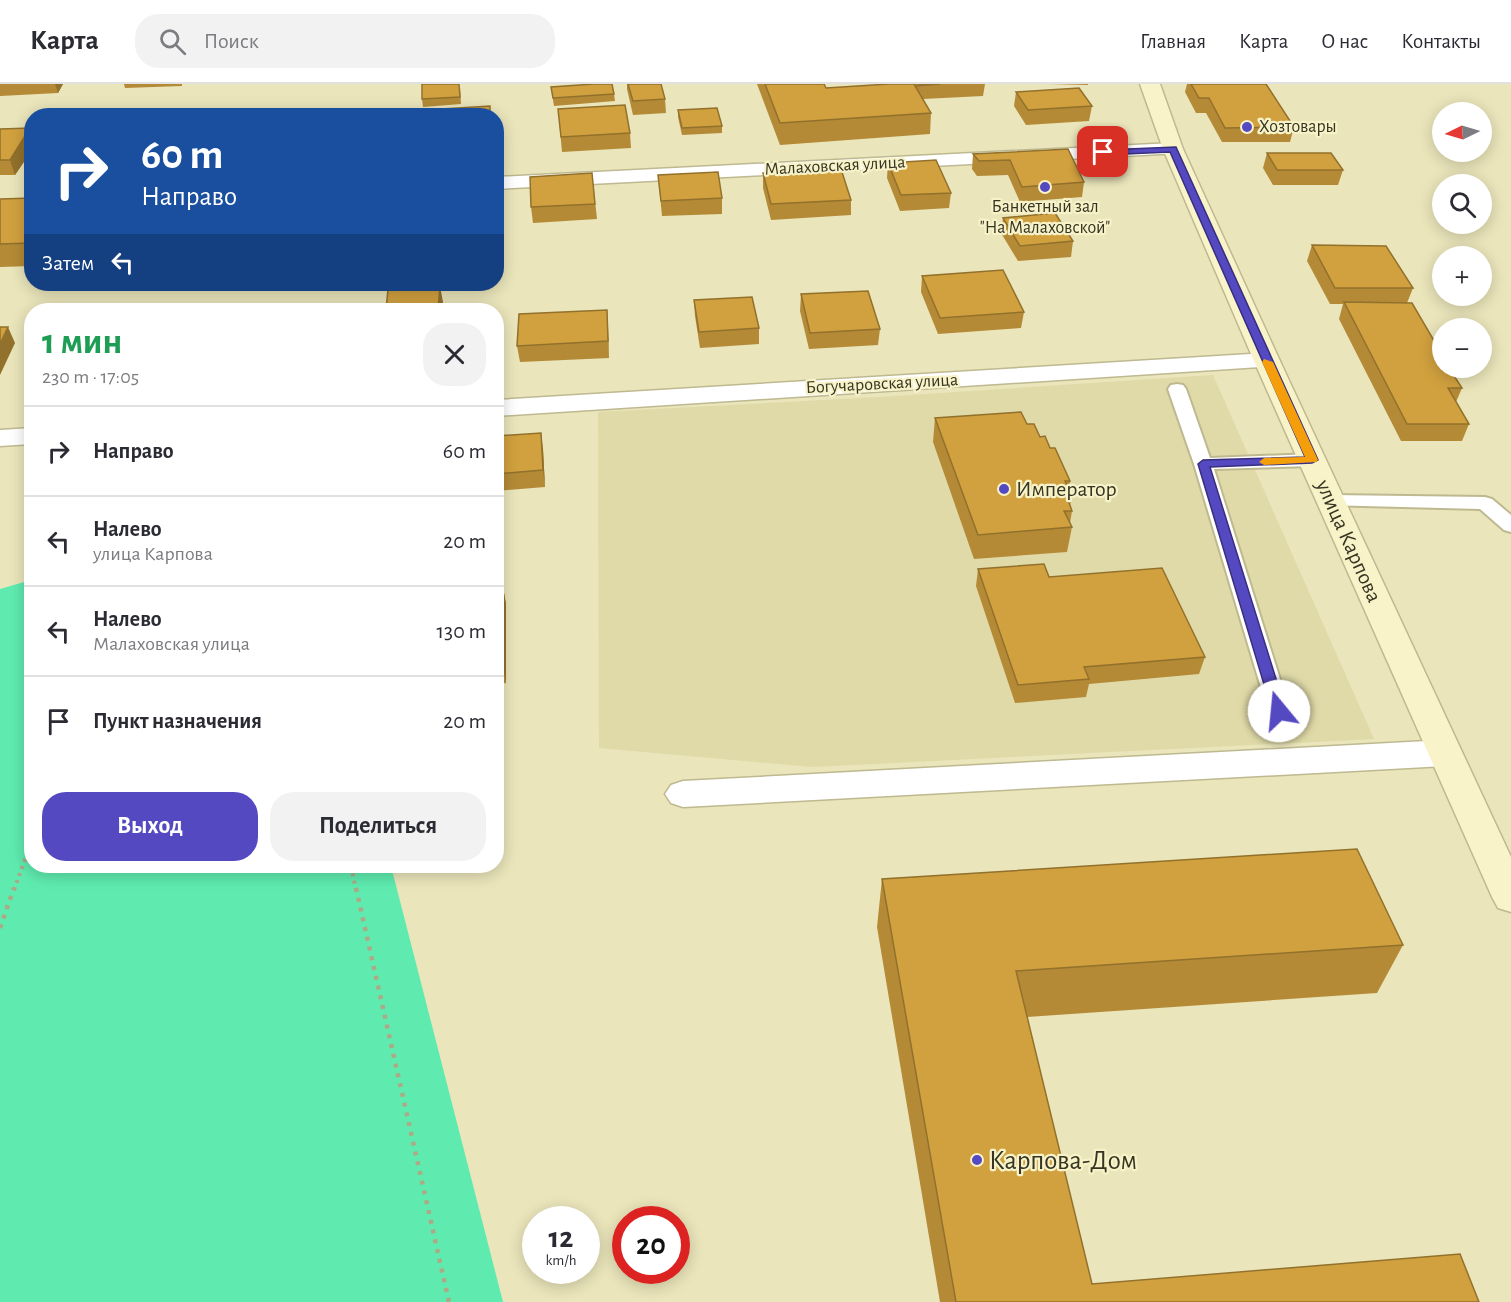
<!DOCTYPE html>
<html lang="ru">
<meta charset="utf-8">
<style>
:root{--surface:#fff;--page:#f2f2f3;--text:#2b2b33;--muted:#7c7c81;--line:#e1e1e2;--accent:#5549c1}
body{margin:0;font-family:"Alegreya Sans",sans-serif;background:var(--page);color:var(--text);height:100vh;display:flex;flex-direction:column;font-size:22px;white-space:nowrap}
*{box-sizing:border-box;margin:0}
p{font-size:20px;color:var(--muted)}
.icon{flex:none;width:33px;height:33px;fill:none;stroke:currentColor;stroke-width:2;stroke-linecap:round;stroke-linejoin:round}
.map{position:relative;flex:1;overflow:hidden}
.sheet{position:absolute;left:24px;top:219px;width:480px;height:570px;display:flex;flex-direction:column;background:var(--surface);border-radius:24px;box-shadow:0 3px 15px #0003}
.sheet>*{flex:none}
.guide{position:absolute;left:24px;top:24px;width:480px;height:183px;border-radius:24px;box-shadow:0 3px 15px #0003;background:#1a4fa0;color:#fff;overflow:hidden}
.needle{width:39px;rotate:265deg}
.fabs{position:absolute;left:1432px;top:18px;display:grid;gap:12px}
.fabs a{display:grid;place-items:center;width:60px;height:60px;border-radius:50%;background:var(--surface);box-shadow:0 3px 15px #0003;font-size:30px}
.speed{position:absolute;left:522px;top:1122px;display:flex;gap:12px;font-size:30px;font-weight:700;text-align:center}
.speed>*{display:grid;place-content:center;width:78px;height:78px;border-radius:50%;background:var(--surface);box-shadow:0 3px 15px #0003;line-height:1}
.speed small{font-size:15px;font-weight:400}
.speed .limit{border:9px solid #d22;background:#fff;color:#111}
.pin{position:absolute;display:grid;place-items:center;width:51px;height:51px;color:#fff;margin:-26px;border-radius:12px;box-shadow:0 3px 9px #0006}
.me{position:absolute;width:66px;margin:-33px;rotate:343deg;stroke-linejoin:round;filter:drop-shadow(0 0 4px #0008)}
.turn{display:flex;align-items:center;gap:21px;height:126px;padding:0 18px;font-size:27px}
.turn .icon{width:78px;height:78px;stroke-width:2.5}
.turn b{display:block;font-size:42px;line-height:51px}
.then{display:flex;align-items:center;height:57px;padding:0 18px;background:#0003;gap:12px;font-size:22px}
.round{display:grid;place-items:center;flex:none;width:63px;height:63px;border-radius:24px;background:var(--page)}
.summary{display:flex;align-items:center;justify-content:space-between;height:102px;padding:0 18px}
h1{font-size:36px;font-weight:700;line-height:45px;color:#1e9e55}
.button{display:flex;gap:12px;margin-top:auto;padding:12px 18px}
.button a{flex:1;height:69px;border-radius:24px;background:var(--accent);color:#fff;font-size:24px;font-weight:700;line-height:69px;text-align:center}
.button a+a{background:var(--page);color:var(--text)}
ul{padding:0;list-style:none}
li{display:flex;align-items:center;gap:18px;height:90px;padding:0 18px;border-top:2px solid var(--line)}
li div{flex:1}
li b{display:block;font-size:22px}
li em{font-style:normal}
header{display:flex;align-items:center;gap:36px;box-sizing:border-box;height:84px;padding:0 30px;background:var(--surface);border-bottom:2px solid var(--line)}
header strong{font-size:28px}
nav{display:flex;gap:33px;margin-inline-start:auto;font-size:21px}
.search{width:420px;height:54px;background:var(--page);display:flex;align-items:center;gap:15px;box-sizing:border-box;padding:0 21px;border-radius:24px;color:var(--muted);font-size:22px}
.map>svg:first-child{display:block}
</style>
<header>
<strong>Карта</strong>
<div class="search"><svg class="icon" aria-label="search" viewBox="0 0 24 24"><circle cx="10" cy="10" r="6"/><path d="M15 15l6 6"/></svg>Поиск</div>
<nav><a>Главная</a><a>Карта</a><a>О нас</a><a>Контакты</a></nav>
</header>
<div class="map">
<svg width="1511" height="1218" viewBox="0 0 1511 1218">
<rect width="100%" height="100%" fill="#eae5ba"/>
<path fill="#e0daa8" d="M1213,291l161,364 -561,28 -214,-19 -1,-336 282,-15z"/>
<path fill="#5febaf" d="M31,496l1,286h359l112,436h-503v-713z"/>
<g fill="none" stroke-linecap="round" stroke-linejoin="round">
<defs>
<path id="service" d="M1177,300l6,1 3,4 24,69 102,-4 7,2 2,4 -2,4 -7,2 -98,3 76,242 -3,6 -8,2 -8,-2 -3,-6 -74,-247 -26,-75 3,-4z
M1331,411l154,2 7,2 19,16v17l-7,-2 -24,-21 -156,-4 -3,-4 3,-4z"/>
<path id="minor" d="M1173,59l7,2 3,4 -3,4 -684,36v-12z
M1267,269l9,3 4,5 -4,5 -780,50v-16z
M32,344v16l-32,2v-16z
M1445,656l12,4 5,9 -5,9 -12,4 -762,41 -12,-4 -6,-9 6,-9 12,-4z"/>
<path id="secondary" d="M1140,0h20l23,65 97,212 231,496v55l-13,-4 -6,-11 -238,-536 -91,-212z"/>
</defs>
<use href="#service" stroke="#beb990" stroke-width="4"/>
<use href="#minor" stroke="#beb990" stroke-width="3"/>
<use href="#secondary" stroke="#beb990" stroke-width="3"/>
<path stroke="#ada987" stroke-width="4" stroke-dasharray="3 4.5" stroke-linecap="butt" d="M351,782l5,24
M14,806l18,-50"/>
<path stroke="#ada987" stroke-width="4.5" stroke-dasharray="4 6" stroke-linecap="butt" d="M356,804l93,414
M0,844l14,-40"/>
<use href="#service" fill="#fff" fill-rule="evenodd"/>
<use href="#minor" fill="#fff" fill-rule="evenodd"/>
<use href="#secondary" fill="#f8f3c8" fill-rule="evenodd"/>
</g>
<path fill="#b48a36" d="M0,0h63l-5,9 -58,3z
M124,0h58v2l-57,2z
M627,0h34l4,15 1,14 -33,2 -6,-26z
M757,0h67l2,4 63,-4h96l-2,12 -60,3 8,14 -1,21 -150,11z
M1051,0h37v1z
M1187,0h79l28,43 -4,15h-68l-16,-29h-10l-11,-21z
M551,3l63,7 1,7 -61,5z
M460,4l1,16 -38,3 -1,-8z
M1016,8l76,14 -3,15 -63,4 -12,-19z
M558,25l72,24 1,15 -69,4z
M678,26l44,16v7l-40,2 -4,-18z
M30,44l2,4v18l-17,25h-15v-46z
M1068,65l16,33 -2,15 -62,5 -12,-27 -31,1 -5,-7 1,-15z
M1267,69l76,17 -5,15h-65l-10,-17z
M888,79l63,30 -2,15 -49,3 -13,-33z
M592,89l5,46 -64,4 -2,-16z
M763,89l88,27v15l-80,5 -8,-32z
M658,91l64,23v16l-60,2z
M32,114v68l-32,1v-68z
M1003,134l70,23 -2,16 -53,4 -17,-28z
M1312,161l101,43 -6,15 55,85 -6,14 13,22 -7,17h-61l-62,-122 4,-15h-13l-23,-43z
M922,192l102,36 -3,16 -83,6 -17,-42z
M801,210l79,35 -2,16 -69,4 -9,-38z
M694,216l65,28v16l-59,4 -5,-32z
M607,226l2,48 -89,4 -3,-16z
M32,270v21l-6,-13z
M935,334l92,6 13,13 10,11 20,33 -1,9 3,7 -2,8 2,6 -2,12 2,4 -5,25 -93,7 -41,-117z
M496,352l47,13 2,38 -49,4z
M978,485l71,8 156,80 -6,17 -110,10 -3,13 -71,6 -39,-117z
M496,503h7l3,17v79l-10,1z
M882,795l521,66 -26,48 -350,24 65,267 387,18h-539l-63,-375z"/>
<path fill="#92712c" d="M55,0h8l-5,9z
M30,44l2,4v18l-17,25 -5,-15z
M440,202l3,16 -1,8h-4z
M607,226l1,16 1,32 -1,-17z
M8,243l7,16 -15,32v-31z
M541,349l2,16 2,38 -2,-17z
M503,503l3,17v79l-3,-17z"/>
<path fill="#d1a13f" stroke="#92712c" stroke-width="1.5" d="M422,0h37l1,13 -38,2z
M594,0h18l2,10 -61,4 -2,-11z
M628,0h33l4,15 -32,2z
M765,0h59l2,4 63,-4h25l17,29 -151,10z
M914,0h26l-25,2z
M1191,0h75l28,43 -69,1 -16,-30h-10z
M1079,4l13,18 -64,4 -12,-18z
M625,21l5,28 -69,4 -3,-28z
M490,22v10h-48v-7z
M717,24l5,18 -40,2 -4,-18z
M30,44l-20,32h-10v-31z
M1068,65l16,33 -62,5 -12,-27 -31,1 -6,-7z
M1267,69h64l12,17h-66z
M936,76l15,33 -50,2 -13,-32z
M841,85l10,31 -80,4 -8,-31z
M718,88l4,26 -61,3 -3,-26z
M592,89l3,31 -64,3 -1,-30z
M32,114v45l-32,1v-45z
M1055,129l18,28 -53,5 -17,-28z
M1312,161l74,1 27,42h-78z
M1003,186l21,42 -84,6 -18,-42z
M440,202l-2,24h-52l2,-21z
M868,207l12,38 -70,4 -9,-39z
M752,213l7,31 -60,4 -5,-32z
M1344,218l68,1 31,53v12h6l13,20h-14l21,36h-62z
M607,226l1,31 -91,5 2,-32z
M0,243h8l-8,17z
M32,270v8h-6z
M1021,328l6,12h7l6,13 5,-1 5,12h5l15,33h-5l7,16h-5l5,14h-8l8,16 -94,8 -43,-117z
M541,349l2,37 -47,4v-38z
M1044,480l5,13 113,-9 43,89 -121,10 5,12 -71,6 -40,-116z
M496,503h7v79h-7z
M1357,765l46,96 -387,26 76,313 368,-30 19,48h-523l-74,-423z"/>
<path fill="#5549c1" stroke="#372f7d" stroke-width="1.5" d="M1176,63l142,313 -6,3 -102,4 76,244 -7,5 -7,-5 -74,-247 5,-4 102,-3 -135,-305 -67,3 -4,-3 4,-2z"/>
<path fill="#f59e0b" d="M1264,275l9,3 45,98 -2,2 -52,3 -5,-3 5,-4 41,-1 -43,-95z"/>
<g fill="#5549c1" stroke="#f7f2c7" stroke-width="2">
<circle cx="1247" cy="43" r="6"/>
<circle cx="1045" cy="103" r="6"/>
<circle cx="1004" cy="405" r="6"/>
<circle cx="977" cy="1076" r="6"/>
</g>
<g text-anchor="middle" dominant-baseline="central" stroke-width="4.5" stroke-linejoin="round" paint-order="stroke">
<g font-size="18" fill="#363423" stroke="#f7f2c7" text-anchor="start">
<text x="1259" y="43">Хозтовары</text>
<text x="1045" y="123" text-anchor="middle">Банкетный зал<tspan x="1045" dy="21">"На Малаховской"</tspan></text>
</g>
<g font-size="18" fill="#363423" stroke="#f7f2c7">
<text transform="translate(835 82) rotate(-3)">Малаховская улица</text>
<text transform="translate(882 300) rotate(-3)">Богучаровская улица</text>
</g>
<g font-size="22" fill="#363423" stroke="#f7f2c7" text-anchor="start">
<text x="1016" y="405">Император</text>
</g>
<g font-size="22" fill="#363423" stroke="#f7f2c7">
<text transform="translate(1349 457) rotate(66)">улица Карпова</text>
</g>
<g font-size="27" fill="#363423" stroke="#f7f2c7" text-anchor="start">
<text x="989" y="1076">Карпова-Дом</text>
</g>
</g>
</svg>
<div class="fabs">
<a><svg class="needle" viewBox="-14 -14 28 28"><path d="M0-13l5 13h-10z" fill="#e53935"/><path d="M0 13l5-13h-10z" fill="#7c7c81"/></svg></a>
<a><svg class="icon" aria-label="search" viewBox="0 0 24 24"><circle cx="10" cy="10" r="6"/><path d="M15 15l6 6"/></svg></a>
<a>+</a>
<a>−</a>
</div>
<div class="speed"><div>12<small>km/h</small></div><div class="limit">20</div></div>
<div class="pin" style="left:1103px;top:68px;background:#d93025"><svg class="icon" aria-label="arrive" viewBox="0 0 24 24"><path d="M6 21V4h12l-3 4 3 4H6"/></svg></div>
<svg class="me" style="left:1279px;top:627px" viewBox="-20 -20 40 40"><circle r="19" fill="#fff"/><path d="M0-13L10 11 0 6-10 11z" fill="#5549c1"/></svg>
<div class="guide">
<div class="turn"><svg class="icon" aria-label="right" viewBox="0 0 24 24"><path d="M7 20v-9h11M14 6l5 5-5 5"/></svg><div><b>60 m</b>Направо</div></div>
<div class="then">Затем<svg class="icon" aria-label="left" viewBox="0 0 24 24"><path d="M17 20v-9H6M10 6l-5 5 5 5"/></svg></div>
</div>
<section class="sheet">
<div class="summary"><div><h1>1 мин</h1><p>230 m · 17:05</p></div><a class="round"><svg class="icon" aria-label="close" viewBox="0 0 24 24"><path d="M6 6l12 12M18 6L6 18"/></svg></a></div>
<ul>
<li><svg class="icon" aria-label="right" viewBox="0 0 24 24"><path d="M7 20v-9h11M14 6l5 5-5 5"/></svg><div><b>Направо</b></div><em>60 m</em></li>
<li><svg class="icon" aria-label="left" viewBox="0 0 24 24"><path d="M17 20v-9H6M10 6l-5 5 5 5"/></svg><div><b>Налево</b><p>улица Карпова</p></div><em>20 m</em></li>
<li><svg class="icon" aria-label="left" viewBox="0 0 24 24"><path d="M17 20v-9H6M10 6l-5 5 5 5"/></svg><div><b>Налево</b><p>Малаховская улица</p></div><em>130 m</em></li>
<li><svg class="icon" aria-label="arrive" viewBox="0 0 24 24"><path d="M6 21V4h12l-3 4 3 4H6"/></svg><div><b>Пункт назначения</b></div><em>20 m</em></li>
</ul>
<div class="button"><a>Выход</a><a>Поделиться</a></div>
</section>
</div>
